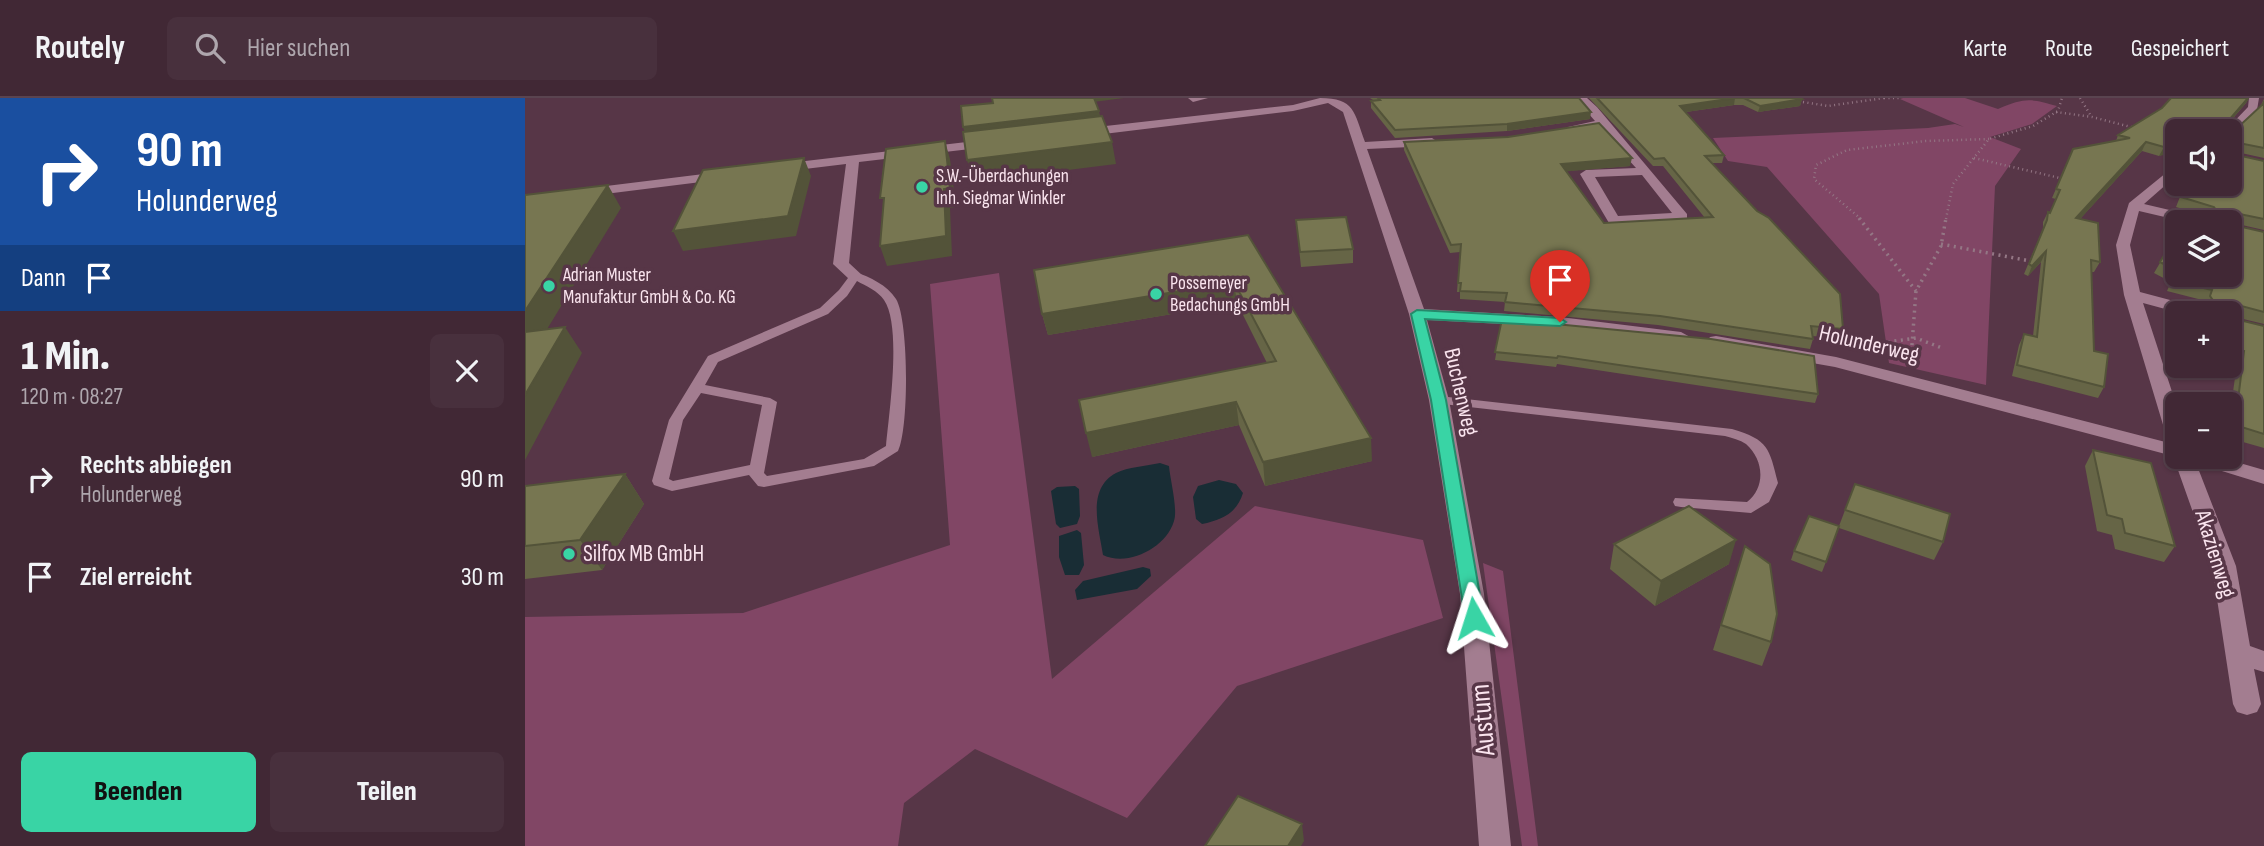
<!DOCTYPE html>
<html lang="de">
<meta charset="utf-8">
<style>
:root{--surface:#412835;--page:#48303d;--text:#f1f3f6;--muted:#aea6ad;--line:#5a4450;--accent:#39d4a5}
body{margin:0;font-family:"Sofia Sans Condensed",sans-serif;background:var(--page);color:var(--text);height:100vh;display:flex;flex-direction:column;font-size:26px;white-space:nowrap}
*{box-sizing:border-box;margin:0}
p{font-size:23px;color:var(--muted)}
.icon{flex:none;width:38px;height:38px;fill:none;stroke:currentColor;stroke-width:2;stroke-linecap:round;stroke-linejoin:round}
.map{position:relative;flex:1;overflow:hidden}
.details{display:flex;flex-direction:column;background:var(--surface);width:525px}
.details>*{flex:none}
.guide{background:#1a4fa0;color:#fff;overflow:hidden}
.tools{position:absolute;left:1640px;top:21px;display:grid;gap:14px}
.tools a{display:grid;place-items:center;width:77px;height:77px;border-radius:10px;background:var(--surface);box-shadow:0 2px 5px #0004,0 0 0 2px var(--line);font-size:35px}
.pin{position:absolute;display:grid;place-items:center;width:60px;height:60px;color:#fff;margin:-72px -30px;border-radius:50% 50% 50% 0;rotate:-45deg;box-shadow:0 0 7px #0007}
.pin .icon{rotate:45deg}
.me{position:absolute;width:77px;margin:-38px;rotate:354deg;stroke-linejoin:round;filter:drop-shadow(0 0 5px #0008)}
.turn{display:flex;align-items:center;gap:24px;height:147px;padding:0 21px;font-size:32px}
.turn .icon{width:91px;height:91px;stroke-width:2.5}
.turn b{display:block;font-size:49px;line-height:60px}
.then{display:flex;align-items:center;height:66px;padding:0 21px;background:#0003;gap:14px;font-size:26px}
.round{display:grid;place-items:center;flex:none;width:74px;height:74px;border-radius:10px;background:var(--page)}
.headline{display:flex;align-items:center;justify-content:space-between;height:119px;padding:0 21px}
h1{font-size:42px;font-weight:800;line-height:52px}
.primary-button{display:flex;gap:14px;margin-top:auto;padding:14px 21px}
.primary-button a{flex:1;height:80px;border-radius:10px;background:var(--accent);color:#111;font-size:28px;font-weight:800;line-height:80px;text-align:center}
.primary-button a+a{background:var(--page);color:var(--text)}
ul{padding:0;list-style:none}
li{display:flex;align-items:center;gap:21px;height:98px;padding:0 21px}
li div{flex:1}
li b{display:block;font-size:26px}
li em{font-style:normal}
header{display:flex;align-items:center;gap:42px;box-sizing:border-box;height:98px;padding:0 35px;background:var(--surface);border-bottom:2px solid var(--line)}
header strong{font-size:33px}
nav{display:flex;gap:38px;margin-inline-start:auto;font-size:24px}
.search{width:490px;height:63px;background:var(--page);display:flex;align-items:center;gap:18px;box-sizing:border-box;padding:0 24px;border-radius:10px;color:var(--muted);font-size:26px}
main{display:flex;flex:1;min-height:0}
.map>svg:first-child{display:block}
</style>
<header>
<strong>Routely</strong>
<div class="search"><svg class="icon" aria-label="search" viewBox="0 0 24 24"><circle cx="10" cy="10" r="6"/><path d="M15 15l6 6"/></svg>Hier suchen</div>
<nav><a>Karte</a><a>Route</a><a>Gespeichert</a></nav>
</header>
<main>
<section class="details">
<div class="guide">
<div class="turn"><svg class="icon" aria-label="right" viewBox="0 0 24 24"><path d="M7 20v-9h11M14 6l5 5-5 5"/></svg><div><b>90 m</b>Holunderweg</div></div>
<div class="then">Dann<svg class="icon" aria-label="arrive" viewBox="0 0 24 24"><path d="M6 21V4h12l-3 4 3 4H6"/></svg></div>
</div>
<div class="headline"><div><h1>1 Min.</h1><p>120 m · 08:27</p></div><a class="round"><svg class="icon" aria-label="close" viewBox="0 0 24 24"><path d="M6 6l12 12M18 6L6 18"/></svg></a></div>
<ul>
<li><svg class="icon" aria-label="right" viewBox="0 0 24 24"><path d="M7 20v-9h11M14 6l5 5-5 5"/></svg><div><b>Rechts abbiegen</b><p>Holunderweg</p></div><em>90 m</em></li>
<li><svg class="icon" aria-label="arrive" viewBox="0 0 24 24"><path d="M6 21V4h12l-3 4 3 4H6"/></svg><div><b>Ziel erreicht</b></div><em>30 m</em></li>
</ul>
<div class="primary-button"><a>Beenden</a><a>Teilen</a></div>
</section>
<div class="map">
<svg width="1739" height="748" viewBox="0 0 1739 748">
<rect width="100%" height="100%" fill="#573647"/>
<path fill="#814665" d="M1378,0h62l33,11c27,-11 31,-11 59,-3l-25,18 -42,13 31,12 -26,37 -9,199 -97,-22 -10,-69 -112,-127 -39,-6 -15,-23 215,-10 27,-4 9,3 -64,-28z
M474,175l53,406 203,-173 168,34 20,78 -206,68 -110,132 -152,-69 -71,54 -6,43h-373v-229l218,-4 207,-68 -20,-261z
M958,465l20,8 35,275h-16z"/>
<path fill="#192d35" d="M635,365l9,3c1,13 9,43 5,55 -8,27 -46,46 -71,34 -4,-27 -17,-66 13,-82 12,-6 30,-7 44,-10z
M694,382l17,4 7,9c-6,20 -21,27 -41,31l-6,-5 -3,-22 5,-11z
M550,388l4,3 1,27 -3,8 -17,4 -4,-4 -5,-33 6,-4z
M552,432l4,3 3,32 -5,10h-14l-6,-18v-21z
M618,469l7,2 1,7 -14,13 -60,11 -2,-10 8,-9z"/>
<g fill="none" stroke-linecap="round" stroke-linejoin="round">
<path stroke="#947785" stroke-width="2.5" stroke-dasharray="1 3.5" stroke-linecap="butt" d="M1359,0h18
M1555,0l11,18
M1278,4l25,4 56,-8
M1531,14l36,5 43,11
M1449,60l90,21
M1336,121l-47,-40 2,-14 31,-15 79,-9 63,-2
M1421,121l7,-35 36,-45 44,-13 25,-15 4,-13"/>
<path stroke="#947785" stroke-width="3.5" stroke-dasharray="2 4.5" stroke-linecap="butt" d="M1334,120l57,73
M1416,146l105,20
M1363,244l28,-4 26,10
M1386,260l5,-67 25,-45 5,-28"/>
<path fill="#a37d90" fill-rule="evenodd" d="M330,174c15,5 32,13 41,27 13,21 13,131 2,152l-24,15 -110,21 -6,-1 -9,-11 -77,16 -18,-6 -2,-4 17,-61 39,-64 112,-48 19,-18 12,-16zM332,183c9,5 21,10 27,19 18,26 5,113 2,146l-22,13 -97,17 -3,-3 13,-71 -7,-4 -65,-13 13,-23 110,-48 19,-18zM176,295l61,12 -12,60 -77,16 -4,-2 14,-59z
M914,298l293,33c37,11 37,19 46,54l-9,19 -18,11 -70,-6 -6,-1 -2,-4 2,-4 72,4c19,-15 17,-42 -1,-58 -6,-4 -14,-6 -21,-8l-291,-33 -2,-3 2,-3z"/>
<path fill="#a37d90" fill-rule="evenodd" d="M663,0h20l-15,4z
M795,0c35,0 34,14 45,44l67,-4 6,4 -6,4 -65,3 57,160 136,8 121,15 9,5 -9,5 -121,-15 -133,-7 22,80 35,194 27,252h-32l-19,-252 -31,-194 -20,-86 -66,-202 -15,-9 -35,8 -214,26 -6,-4 6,-4 214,-24z
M1050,0h12l10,9 90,107v6l-78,3 -29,-49 6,-4 50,-2 -37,-41 -31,4v-4l27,-6zM1117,77l30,38 -54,3 -23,-39z
M1724,0h10l-2,12 -28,27v-6h-4l23,-24z
M467,41l6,4 -2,3 -137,16 -10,101 14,13 -8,5 -6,-2 -16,-15 13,-100 -66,8 -6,-4 6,-4z
M1652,66v11l-33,29 64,15 2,3h-24l-47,-11 -9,34 10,47 64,17 2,4h-26l-37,-10 34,104v37l-7,-2 -3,-4 -43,-143 -8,-50 13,-42z
M203,73l6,4 -1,3 -208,26v-8z
M1191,238l120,21 341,88v12h42l45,13v14l-68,-21 40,103 14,80 14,5v21l-10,-3 7,35 -4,8 -10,3 -10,-3 -4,-8 -21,-138 -39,-110 -338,-89 -125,-22 -3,-4 3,-4z"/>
</g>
<path fill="#666546" d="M845,0h209l11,21 -83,12 -112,7 -24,-30v-7l2,-1z
M1064,0h211l2,1 -2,7 -42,6 -15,-7h-9l-48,7 38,43 -2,8h-10l131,166 -3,9 -28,-2 1,3 -3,10 -152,-24 -154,-14 1,-9 -45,-3v-7h-3l3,-40 -10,1 -46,-103v-8l226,24 -64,5 38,52 101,-5 -42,-52h-10z
M1646,0h78l-3,5 -17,20 5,8 26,-24 4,-8v59l-32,-7v3l32,7v69l-31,-7v2l31,7v92l-29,-7v2l29,7v122l-35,-10v-17l8,-58 -8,-3v-47h-29l6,-12 -39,-10 4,-9 -17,-9 23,-39 25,-19 -26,-8 9,-23h44v-53l-70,25 -17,-5 -62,68 20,43 -6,10h-3l3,79 10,36 -6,11 -86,-22 7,-31 5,-11 9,2 8,-74 -13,14 -4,-2 19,-45v-7l5,-10h2l6,-13 -4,-1 21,-49 43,-8 2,-6 44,-27z
M771,122l57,29v14l-52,4z
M723,137l124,226 -107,25 -26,-61 -147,32 175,-94 -30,-60 -189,32 -6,-21z
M977,221l316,75 -3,9 -258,-39 -1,3 -61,-7z
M1568,352l82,96 -11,16 -49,-13 -3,-14 -15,-4 -12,-65z
M100,376l19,30 -42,66 -77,9v-93z
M1330,386l88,58 -9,18 -95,-32 -17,44 -31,-12 3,-9 45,-25z
M1089,446l115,20 -74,42 -45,-37z
M1220,448l26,96 -9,24 -49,-16z"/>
<path fill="#535339" d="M567,0h32l-31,4z
M1210,0l-1,7 -55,8 1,-7z
M1723,0h1l-3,5 -23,26 5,-8z
M1277,1l-2,7 -42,6 2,-6z
M574,13l3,14 -135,16 -4,-14z
M1066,14l-1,7 -83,12v-7z
M420,43l5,18 6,48 -6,1 2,48 -65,10 -7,-20 64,-57z
M587,44l4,22 -143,18 -6,-22z
M1621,44l-4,9 -70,77 4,-10z
M1652,46v8l-18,4 5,-9z
M279,60l7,18 -15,60 -113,15 -10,-20z
M1107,60l-2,8 -70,6 1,-8z
M83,87l13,23 -94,154 -2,-4v-47z
M1521,153l-5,11 -13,14 4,-10z
M709,184l3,21 -189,32 -6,-21z
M40,229l17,26 -57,107v-65z
M711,304l3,23 -147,32 -6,-24z
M846,340l1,23 -107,25 -2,-24z
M100,376l19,30 -42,66 -22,-30z
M1211,442l-7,24 -74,42 6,-25z
M777,726l2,17 -3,5h-13z"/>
<path fill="#777651" stroke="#535339" stroke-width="2" d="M467,0h102l5,13 -136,16 -2,-21 32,-3z
M853,0h201l12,14 -84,12 -112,6 -24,-29 9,-1z
M1072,0h203l2,1 -42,7 -16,-8h-9l-55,8 44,49 -19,1 52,55 12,7 71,76 3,35 -32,-3 2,13 -153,-23 -155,-14 2,-9 -47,-2 1,-8h-3l3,-39 -10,1 -47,-103 104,-5 91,-14 33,35 -71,6 43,59 109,-6 -49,-59 -10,1z
M1646,0h77l-20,23 6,10 29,-27 1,-3v47l-30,-6 -3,2 1,10 32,7v58l-29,-6 -3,2 1,10 31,7v80l-30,-8 1,15 29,7v108l-29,-9 9,-74 -15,-4v-34h-28l4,-8 10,-2 -5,-7 2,-6 -39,-9 4,-10 -17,-9 17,-28v41h52v-53h-45l5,-8 27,1 2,-2 -4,-6 -33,-10 5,-13h43v-53h-52v13l-13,3 -18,-5 -70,76 22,5 2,39 -9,-2 3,91 14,3 -4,33 -87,-22 7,-31 13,3 9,-86 -14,15 -3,-2 18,-44 1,-8 2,1 10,-23 -4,-1 17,-40 57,-11 -12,-3 44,-27z
M577,18l10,26 -145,18 -4,-28z
M420,43l5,47 -6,1 2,47 -66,10 4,-48h-4l6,-49z
M279,60l-16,58 -115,15 30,-61z
M83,87l-83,126v-116z
M821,119l7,32 -53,3 -4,-32z
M723,137l123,203 -108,24 -27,-60 -150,31 -7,-33 197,-39 -42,-79 -192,32 -8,-44z
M977,221l209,20 103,17 4,38 -260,-38 -1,2 -62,-6z
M40,229l-40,68v-63z
M1568,352l58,13 24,83 -50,-13 -3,-14 -15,-4z
M100,376l-45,66 -55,6v-60z
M1330,386l95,30 -7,28 -98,-32z
M1164,408l47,34 -75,41 -47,-37z
M1284,418l30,10 -13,36 -32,-11z
M1220,448l25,18 7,50 -6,28 -50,-17z
M713,698l64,28 -14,22h-83z"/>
<path fill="#39d4a5" stroke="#258a6b" stroke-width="2" d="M892,212l143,8 6,4 -6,4 -135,-7 21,81 38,218 -3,5h-13l-3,-5 -34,-218 -20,-86z"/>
<g fill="#39d4a5" stroke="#573647" stroke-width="2.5">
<circle cx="397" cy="89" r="7"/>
<circle cx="24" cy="188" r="7"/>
<circle cx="631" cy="196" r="7"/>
<circle cx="44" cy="456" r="7"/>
</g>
<g text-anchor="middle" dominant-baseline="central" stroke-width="7" stroke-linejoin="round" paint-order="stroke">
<g font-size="19" fill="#fae4ee" stroke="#573647" text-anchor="start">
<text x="411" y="78">S.W.-Überdachungen<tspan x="411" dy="22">Inh. Siegmar Winkler</tspan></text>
<text x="38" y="177">Adrian Muster<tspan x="38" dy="22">Manufaktur GmbH &amp; Co. KG</tspan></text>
<text x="645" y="185">Possemeyer<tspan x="645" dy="22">Bedachungs GmbH</tspan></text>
</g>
<g font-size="23" fill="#fae4ee" stroke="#573647">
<text transform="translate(1344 246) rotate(13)">Holunderweg</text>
<text transform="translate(936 294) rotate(77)">Buchenweg</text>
<text transform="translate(1690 456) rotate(73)">Akazienweg</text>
</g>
<g font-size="23" fill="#fae4ee" stroke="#573647" text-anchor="start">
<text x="58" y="456">Silfox MB GmbH</text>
</g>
<g font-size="28" fill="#fae4ee" stroke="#573647">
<text transform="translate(958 622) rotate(-95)">Austum</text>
</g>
</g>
</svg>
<div class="tools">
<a><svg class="icon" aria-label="sound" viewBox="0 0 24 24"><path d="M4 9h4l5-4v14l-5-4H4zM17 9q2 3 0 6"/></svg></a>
<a><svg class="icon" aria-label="layers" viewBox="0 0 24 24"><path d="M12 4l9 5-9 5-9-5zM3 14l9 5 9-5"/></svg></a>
<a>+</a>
<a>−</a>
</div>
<div class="pin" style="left:1035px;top:224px;background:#d93025"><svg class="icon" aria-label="arrive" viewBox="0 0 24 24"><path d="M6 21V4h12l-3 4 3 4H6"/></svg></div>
<svg class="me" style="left:949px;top:520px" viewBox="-20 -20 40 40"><path d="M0-17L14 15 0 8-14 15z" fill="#39d4a5" stroke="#fff" stroke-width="4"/></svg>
</div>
</main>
